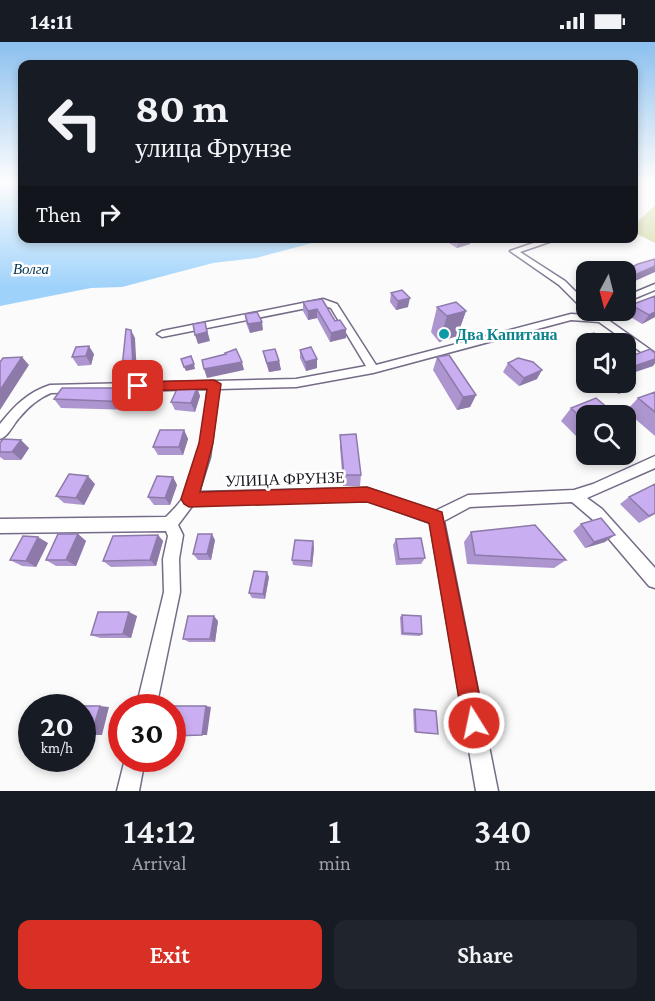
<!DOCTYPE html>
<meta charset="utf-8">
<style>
:root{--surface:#171b24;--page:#20242c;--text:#f1f3f6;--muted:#9ea1a6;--accent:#d93025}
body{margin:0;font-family:"Crimson Pro",serif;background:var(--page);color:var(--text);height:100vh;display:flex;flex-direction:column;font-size:22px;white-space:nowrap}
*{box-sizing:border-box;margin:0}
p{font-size:20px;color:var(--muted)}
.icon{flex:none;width:33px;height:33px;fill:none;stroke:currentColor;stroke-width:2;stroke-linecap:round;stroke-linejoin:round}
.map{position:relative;height:749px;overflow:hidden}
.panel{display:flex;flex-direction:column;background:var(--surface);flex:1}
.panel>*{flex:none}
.hud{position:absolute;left:18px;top:18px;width:620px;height:183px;border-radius:12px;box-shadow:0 3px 9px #0003;background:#171b24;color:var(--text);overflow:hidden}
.needle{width:39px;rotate:187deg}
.fabs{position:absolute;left:576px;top:219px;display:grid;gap:12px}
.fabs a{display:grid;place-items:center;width:60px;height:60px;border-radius:12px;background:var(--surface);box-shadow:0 3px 9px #0003;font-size:30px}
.speed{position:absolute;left:18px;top:652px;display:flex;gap:12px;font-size:30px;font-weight:700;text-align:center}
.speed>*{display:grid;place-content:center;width:78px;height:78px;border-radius:50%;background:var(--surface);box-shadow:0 3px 9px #0003;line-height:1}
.speed small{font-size:15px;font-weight:400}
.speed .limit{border:9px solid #d22;background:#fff;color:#111}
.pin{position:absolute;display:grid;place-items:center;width:51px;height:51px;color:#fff;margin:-26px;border-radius:12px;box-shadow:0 3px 9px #0006}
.me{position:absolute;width:66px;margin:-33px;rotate:350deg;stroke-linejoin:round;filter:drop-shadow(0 0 4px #0008)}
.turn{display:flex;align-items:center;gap:21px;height:126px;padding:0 18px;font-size:27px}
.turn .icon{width:78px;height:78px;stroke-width:2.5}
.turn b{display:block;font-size:42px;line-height:51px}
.then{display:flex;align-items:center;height:57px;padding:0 18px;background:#0003;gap:12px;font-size:22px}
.eta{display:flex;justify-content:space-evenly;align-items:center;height:102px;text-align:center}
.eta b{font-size:36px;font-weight:600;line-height:42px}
.primary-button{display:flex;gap:12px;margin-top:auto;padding:12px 18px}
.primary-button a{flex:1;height:69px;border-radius:12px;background:var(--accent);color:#fff;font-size:24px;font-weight:600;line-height:69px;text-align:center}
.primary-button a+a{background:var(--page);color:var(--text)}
.status{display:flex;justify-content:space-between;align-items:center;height:42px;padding:0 30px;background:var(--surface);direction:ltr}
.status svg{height:16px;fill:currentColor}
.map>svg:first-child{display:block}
</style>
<div class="status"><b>14:11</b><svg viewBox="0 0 49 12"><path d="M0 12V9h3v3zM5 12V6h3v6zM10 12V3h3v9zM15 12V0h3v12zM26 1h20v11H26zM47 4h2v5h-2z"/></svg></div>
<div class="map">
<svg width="655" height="749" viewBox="0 0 655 749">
<rect width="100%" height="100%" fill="#fbfbfb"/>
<path fill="#d0d79e" d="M655,163v38l-22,-11v-6z"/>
<path fill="#9fd2fa" d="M0,141h22v55l305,1 -71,19 -43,5 -91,24 -31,1 -91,18z"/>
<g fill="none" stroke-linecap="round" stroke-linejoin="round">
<defs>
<path id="minor" d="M548,196h13l-41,14 45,29 21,21v8l-3,-1 -24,-24 -49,-34z
M655,242v6l-29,12v-6z
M323,257l14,5 39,61 195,-51 19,1 -2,-2 4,-3h14l-2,7 51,36v9l-56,-40 -28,-2 -198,53 -77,14 -77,2 -9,68 -11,35 168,-4 68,23 33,-16 106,-5 19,-6 62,-28v12l-68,30 15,11 53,59v20l-6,-2 -57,-67 -20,-17 -102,5 -26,14 54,270h-22l-46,-268 -63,-23 -174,5 -15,20 5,10 -4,24 1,33 -24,116h-20l28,-116 -1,-33 5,-23 -2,-5 -166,2v-14l166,-2c6,-6 11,-11 16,-18 19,-31 21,-74 26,-110l-157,4c-12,5 -23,14 -31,24 -7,7 -11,19 -20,22v-15c14,-18 28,-32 50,-39l246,-6 70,-13 -35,-58 -9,-3 -160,32 -5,-3 5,-3z
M125,717h20l-6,32h-22z"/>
</defs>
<use href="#minor" stroke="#766b87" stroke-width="3"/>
<use href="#minor" fill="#fff" fill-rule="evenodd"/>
</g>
<path fill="#ad96cf" d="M445,196h26l-1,6 -13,4 -13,-8z
M586,245v9l-3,-3z
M391,251l17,14 -12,3 -6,-8z
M322,257l13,22 11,17 -16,4 -13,-24 -9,2 -5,-9v-9z
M631,263l24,12 -13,7 -18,-11z
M437,265l29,4 -9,25 -18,6 -8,-10z
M245,272l18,16 -13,3 -4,-10z
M583,294l21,8h-18v8l-9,-7z
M300,308l17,9v9l-11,3 -6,-13z
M263,309l16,10 2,9 -12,2 -4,-12z
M655,311v10l-2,3 -27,9 1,16 -9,3 -13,-12h21v-24z
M94,312l-3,11 -13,1 -6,-9z
M437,315l39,38 -6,12 -13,3 -24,-40z
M508,321l29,16 -18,7 -16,-14z
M137,346l5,8 -7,14 -74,-2 -7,-9z
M197,346l3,8 -5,16 -20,-2 -4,-8z
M655,350v44l-29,-25 12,-13z
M571,366l15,8v19l-7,4 -18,-18z
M184,388l4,9 -5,16h-25l-5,-8z
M340,393l21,40 -1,11h-17l-3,-39z
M0,401l29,5 -8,12h-17l-4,-3z
M173,435l4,8 -7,20h-16l-6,-8z
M95,442l-11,21 -20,-2 -8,-7z
M655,442v30l-16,9 -19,-19 9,-7z
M581,482l24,18 -20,6 -12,-17z
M471,490l95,28 -12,8 -87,-4 -3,-22z
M78,492l8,7 -10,25h-20l-10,-6z
M158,493l5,6 -7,25 -45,1 -8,-6z
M396,497l29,19 -4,6 -25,1 -3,-20z
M215,498l-4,20h-13l-5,-6z
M48,501l-12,24 -14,-1 -12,-6z
M314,506l-2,19 -19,-2 -1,-5z
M269,535l-4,22 -13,-1 -3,-5z
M402,573l20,19 -2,2 -19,-1 -1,-18z
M137,574l-6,22h-31l-9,-3z
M218,579l-3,21h-26l-6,-3z
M413,667h2l20,25 -21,-2z"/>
<path fill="#8d7aa9" d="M463,196h8l-1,6 -13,4 2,-8z
M655,224v6l-29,13v-6z
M410,256l-2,9 -12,3 2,-9z
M317,267v9l-9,2v-9z
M466,269l-9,25 -18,6 8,-26z
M655,270v5l-13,7 7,-9z
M205,280l5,19 -12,3 -3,-9z
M262,280l1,8 -13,3 -2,-9z
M346,287v9l-16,4 1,-9z
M131,288l4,8 2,37 -10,1 -5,-8z
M89,304l5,8 -3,11 -5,-9z
M22,315l7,8 -29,45v-20z
M317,317v9l-11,3 -1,-9z
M655,317v4l-2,3 -27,9v-6z
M279,319l2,9 -12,2 -2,-9z
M242,320l2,8 -37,8 -3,-9z
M194,322l1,5 -9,2 -2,-4z
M542,328l-5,9 -18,7 5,-8z
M635,341l-8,8 -9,3 8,-8z
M137,346l5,8 -7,14 -5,-8z
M197,346l3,8 -5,16 -4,-9z
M476,353l-6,12 -13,3 6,-13z
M184,388l4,9 -5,16 -4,-8z
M586,388v5l-7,4z
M21,398l8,8 -8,12 -9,-8z
M88,434l7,8 -11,21 -8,-7z
M173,435l4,8 -7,20 -5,-7z
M78,492l8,7 -10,25 -10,-6z
M212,492l3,6 -4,20 -4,-6z
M158,493l5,6 -7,25 -6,-6z
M615,493l-10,7 -20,6 9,-6z
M38,495l10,6 -12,24 -10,-6z
M313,499l1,7 -2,19 -1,-6z
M267,530l2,5 -4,22 -2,-5z
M129,570l8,4 -6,22 -8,-4z
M214,574l4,5 -3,21 -5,-3z
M100,664l9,1 -7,28h-11z
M206,664l5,1 -4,28h-5z"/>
<path fill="#c9aef1" stroke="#8d7aa9" stroke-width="1.5" d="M655,217v7l-29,13v-7h-4l16,-8z
M402,248l8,8 -12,3 -7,-8z
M655,254v16l-6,3 -18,-10z
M322,257l13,22 5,-1 6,9 -15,4 -14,-24 -9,2 -5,-9z
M456,260l10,9 -19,5 -10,-9z
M257,270l5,10 -14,2 -3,-10z
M205,280l2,10 -12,3 -2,-11z
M126,287l5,1 2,36 -11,2z
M594,291l11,9 -6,2h-7l-9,-8z
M89,304l-3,10 -14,1 4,-10z
M311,305l6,12 -12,3 -5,-12z
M236,307l6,13 -38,7 -2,-9 24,-6 -1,-1z
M275,307l4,12 -12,2 -4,-12z
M650,307l5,4v6l-29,10v-11z
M449,313l27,40 -13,2 -26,-40z
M191,314l3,8 -10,3 -3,-8z
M22,315l-22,33v-28l3,-4z
M518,316l15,4 9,8 -18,8 -16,-15z
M626,333l9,8 -9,3 -4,-4h4z
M178,345l19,1 -6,15 -20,-1z
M62,346h75l-7,14 -76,-3z
M655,350v20l-17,-14z
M596,356l20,17 -30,1v7l-15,-15z
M160,388h24l-5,17h-26z
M356,392l5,41h-17l-4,-40z
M3,397l18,1 -9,12h-12v-9z
M69,432l19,2 -12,22 -20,-2z
M157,434l16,1 -8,21 -17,-1z
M655,442v29l-6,3 -20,-19z
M601,476l14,17 -21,7 -13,-18z
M535,483l31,35 -91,-5 -4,-23z
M58,492h20l-12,26h-20z
M198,492h14l-5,20h-14z
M158,493l-8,25 -47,1 10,-25z
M23,494l15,1 -12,24 -16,-1z
M421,496l4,20 -26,1 -3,-20z
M295,498l18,1 -2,20 -19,-1z
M254,529l13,1 -4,22 -14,-1z
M98,570h31l-6,22 -32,1z
M402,573l19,1 1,18 -19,-1z
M188,574h26l-4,23h-27z
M65,664h35l-9,29h-9v-27h-18z
M171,664h35l-4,29 -30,1v-28h-1z
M415,667l21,2 2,23 -22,-2z"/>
<linearGradient id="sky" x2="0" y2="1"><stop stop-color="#8bc0ef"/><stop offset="0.57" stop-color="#fdfdfd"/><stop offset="1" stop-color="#fdfdfd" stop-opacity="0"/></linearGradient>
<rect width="655" height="246" fill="url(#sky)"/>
<path fill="#d93025" stroke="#8d1f18" stroke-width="1.5" d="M214,338l7,4 -8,59 -13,49 167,-5 75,25 43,211 -3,8 -8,3 -8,-3 -3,-8 -34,-200 -62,-21 -178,5 -5,-3 -3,-5 18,-56 8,-54 -69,2 -6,-5 6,-4z"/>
<circle fill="#0f9aa8" stroke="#fff" stroke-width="2" cx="444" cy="292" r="6"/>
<g text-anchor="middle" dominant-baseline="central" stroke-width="5" stroke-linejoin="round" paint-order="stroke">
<g font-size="15" font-style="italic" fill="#003252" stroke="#fff">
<text x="31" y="227">Волга</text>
</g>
<g font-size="16" font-weight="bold" fill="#0d838f" stroke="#fff" text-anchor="start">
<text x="456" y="292">Два Капитана</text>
</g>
<g font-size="16" fill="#1a1520" stroke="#fff">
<text transform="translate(285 437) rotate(-2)">УЛИЦА ФРУНЗЕ</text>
</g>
</g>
</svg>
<div class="fabs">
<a><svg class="needle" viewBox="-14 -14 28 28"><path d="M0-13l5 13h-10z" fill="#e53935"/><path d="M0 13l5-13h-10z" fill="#9ea1a6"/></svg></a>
<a><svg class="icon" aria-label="sound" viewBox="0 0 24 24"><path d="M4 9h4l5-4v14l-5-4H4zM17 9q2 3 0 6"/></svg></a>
<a><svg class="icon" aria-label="search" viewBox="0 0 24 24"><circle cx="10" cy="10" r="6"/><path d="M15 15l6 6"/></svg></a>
</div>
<div class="speed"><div>20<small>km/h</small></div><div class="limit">30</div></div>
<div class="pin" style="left:138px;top:344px;background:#d93025"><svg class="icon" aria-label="arrive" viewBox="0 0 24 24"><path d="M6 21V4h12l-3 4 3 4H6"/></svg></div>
<svg class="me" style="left:474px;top:681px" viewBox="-20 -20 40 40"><circle r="17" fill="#d93025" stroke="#fff" stroke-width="3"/><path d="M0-11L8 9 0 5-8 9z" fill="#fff"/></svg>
<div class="hud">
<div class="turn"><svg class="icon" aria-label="left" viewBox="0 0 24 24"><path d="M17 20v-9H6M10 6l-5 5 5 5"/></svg><div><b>80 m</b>улица Фрунзе</div></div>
<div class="then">Then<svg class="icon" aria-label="right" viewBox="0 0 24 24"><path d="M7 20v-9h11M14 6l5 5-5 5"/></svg></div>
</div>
</div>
<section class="panel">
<div class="eta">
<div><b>14:12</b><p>Arrival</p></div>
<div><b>1</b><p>min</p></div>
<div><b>340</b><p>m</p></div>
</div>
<div class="primary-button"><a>Exit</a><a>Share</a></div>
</section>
